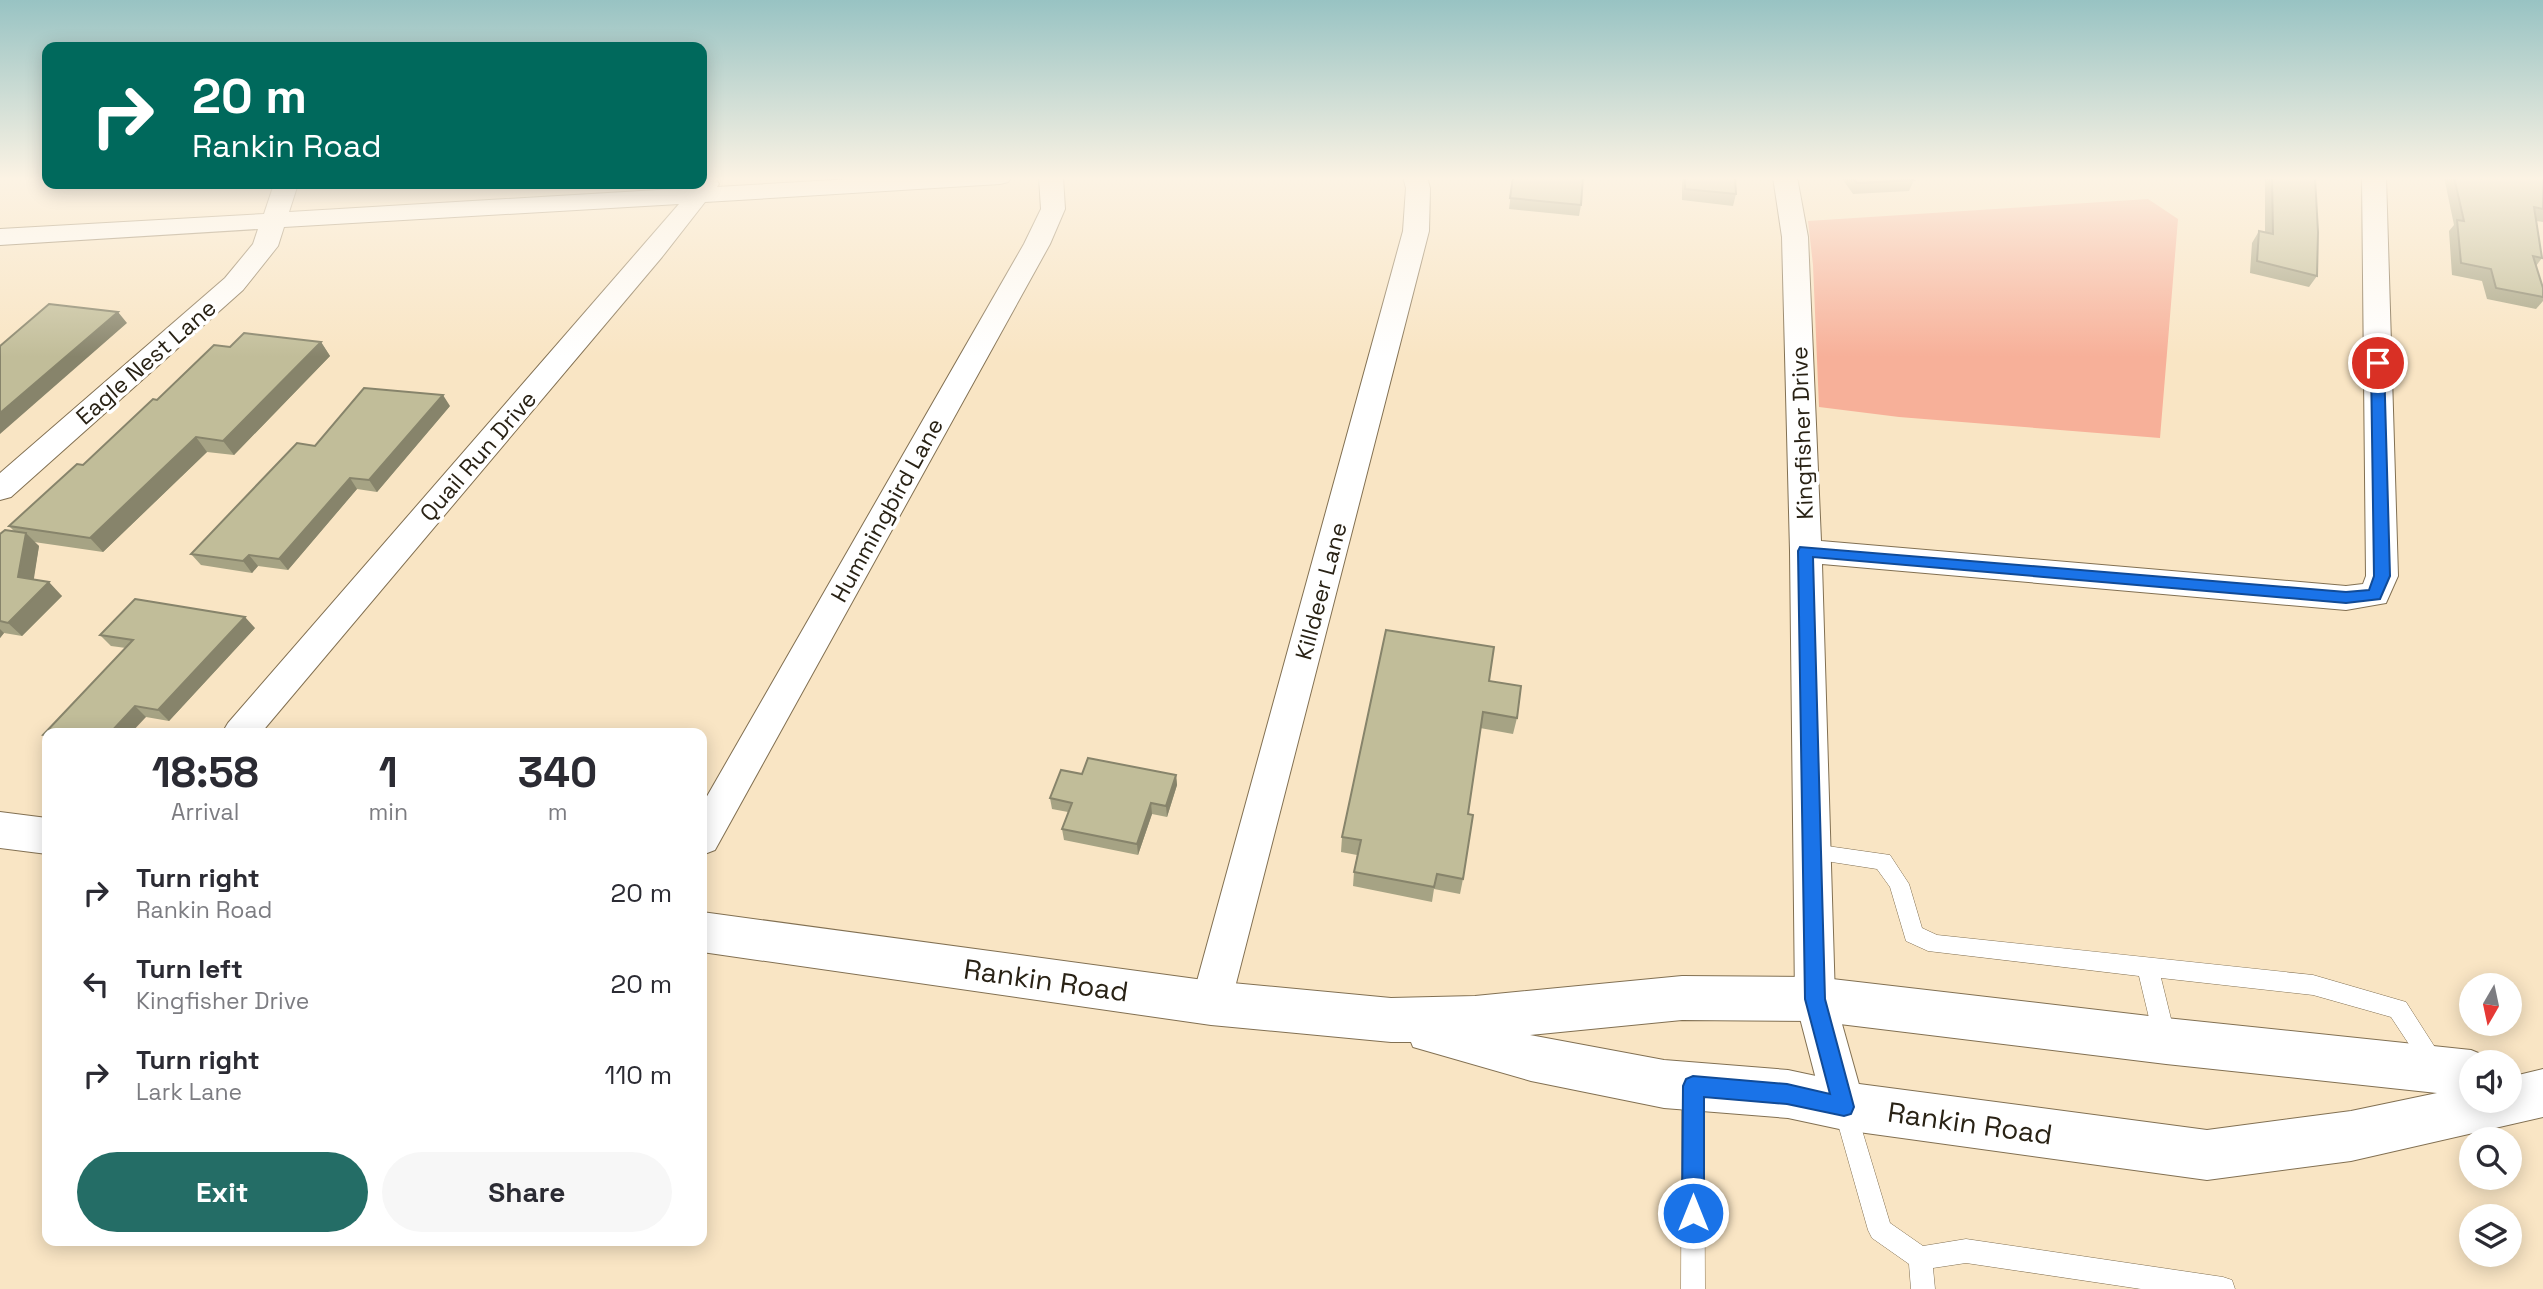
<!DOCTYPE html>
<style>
:root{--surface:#fff;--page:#f7f7f7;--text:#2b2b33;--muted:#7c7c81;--accent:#246d66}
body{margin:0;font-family:"Space Grotesk",sans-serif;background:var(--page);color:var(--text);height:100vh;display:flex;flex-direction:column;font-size:26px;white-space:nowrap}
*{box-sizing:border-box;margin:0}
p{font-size:23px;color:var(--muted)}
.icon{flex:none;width:38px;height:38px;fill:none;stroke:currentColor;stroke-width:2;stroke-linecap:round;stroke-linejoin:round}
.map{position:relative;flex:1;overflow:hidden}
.drawer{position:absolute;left:42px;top:728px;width:665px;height:518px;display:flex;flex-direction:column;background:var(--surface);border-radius:14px;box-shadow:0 4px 18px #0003}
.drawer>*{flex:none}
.hud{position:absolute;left:42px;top:42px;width:665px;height:147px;border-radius:14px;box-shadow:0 4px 18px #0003;background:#00695c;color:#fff;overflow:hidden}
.needle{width:46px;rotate:189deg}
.tools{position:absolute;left:2459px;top:973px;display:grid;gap:14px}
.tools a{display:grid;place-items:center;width:63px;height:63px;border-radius:50%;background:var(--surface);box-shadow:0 4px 18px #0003;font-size:35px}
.pin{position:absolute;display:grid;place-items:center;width:60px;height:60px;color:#fff;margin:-30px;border:4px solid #fff;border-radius:50%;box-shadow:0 2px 7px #0007}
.me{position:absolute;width:77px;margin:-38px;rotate:0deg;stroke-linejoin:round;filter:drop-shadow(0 0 5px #0008)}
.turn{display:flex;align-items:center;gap:24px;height:147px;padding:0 35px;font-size:32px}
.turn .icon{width:91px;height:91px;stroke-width:2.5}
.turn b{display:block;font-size:49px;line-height:60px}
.eta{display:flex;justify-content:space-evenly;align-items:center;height:119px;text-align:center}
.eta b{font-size:42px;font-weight:700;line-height:49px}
.button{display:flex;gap:14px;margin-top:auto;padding:14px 35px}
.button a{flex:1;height:80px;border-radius:42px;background:var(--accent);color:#fff;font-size:28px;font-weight:700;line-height:80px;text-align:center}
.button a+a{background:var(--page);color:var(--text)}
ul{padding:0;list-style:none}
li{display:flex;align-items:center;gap:21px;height:91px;padding:0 35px}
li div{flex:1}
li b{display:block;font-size:26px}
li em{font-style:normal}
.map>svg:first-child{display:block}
</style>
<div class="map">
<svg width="2543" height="1289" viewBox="0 0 2543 1289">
<rect width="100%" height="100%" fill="#f9e5c4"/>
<path fill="#f7b099" d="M2148,199l30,20 -18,219 -261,-21 -80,-10 -6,-142 -5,-44z"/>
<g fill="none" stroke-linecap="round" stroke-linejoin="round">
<defs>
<path id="lane" d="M1813,844l77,11 19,29 13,44 15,7 376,40 93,27 39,61 -3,7 -8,3 -8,-3 -35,-53 -78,-22 -152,-17 15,61 -3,7 -8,3 -8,-3 -3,-7 -15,-63 -211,-25 -22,-10 -16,-54 -13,-18 -71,-11 -3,-6 3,-6z
M1693,1075l8,3 3,8 1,203h-24l1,-203 3,-8z
M1845,1099l8,3 3,8 34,113 33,23 43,-7 257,38 9,3 3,9h-94l-175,-26 -33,5 2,21h-24l-2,-25 -37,-26 -4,-8 -34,-120 3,-8z"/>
<path id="street" d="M707,177l9,2 3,5 -2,3 169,-10h126l-4,5 -8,2 -295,18 -43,55 -401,476h-39l6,-10 451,-519 -395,23 -6,19 -35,44 -232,207 -11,3v-27l225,-195 28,-34 5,-15 -258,16v-16l264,-15 10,-30h24l-9,28 402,-24 4,-4h7v-6z
M1039,177h24l2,32 -15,35 -335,606 -13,5v-50l322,-561 17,-35z
M1403,177h24l3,11 -1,43 -198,772 -6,13 -14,6 -14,-6 -6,-13 212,-772 3,-43z
M1773,177h24l11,60 13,304 525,45 17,-2 3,-8 -4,-399h24l12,399 -12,27 -40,7 -524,-46 13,435 30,107 -6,15 -15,6 -15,-6 -6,-15 -28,-107 -5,-448 -8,-314z"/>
<path id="secondary" d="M0,812l47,6v36l-47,-6z
M702,912l509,69 180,17 84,-2 207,-20 133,1 351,41 305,32 17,7 3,5h-20v39h39v-24l33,-8v48l-192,44 -144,19 -363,-50 -56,-12 -124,-10 -133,-27 -118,-34 -2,-5h-20l-180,-17 -509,-73zM1682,1020l133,1 351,43 271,29 -86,18 -144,19 -363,-48 -56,-12 -124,-10 -134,-25z"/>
</defs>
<use href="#lane" stroke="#827052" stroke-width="1"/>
<use href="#street" stroke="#827052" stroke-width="2"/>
<use href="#secondary" stroke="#827052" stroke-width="2"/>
<use href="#lane" fill="#fff" fill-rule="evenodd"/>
<use href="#street" fill="#fff" fill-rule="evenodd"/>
<use href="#secondary" fill="#fff" fill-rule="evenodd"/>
</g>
<path fill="#a6a384" d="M1513,177l68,28 -2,11 -70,-7z
M1682,177h53l1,17 -3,12 -51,-6z
M1841,177h70l3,3 -5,11 -56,3z
M2265,177h50l2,99 -8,11 -59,-14 2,-30 7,-12 6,2z
M2444,177h99v45l-7,-1 6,37 -6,8 7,22v13l-7,8 -49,-10 -5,-18 -30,-6 -3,-44 5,-6z
M321,342l9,14 -96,99 -27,-3 -104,100 -69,-10 5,4 -6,34 29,16 -40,40 -18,-3 -4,5v-104l14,-3 -5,-5 74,-61 74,-65 73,-53z
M450,406l-73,86 -20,-3 -69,81 -30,-4 -6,7 -51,-8 -10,-11z
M255,628l-86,93 -23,-4 -99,16v5l-4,-3 83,-87 -15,-2 -11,-11z
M1489,681l28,37 -4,16 -33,-6 -12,86 -5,65 -3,15 -26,-5 -2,13 -79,-16 1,-14 3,-17 -16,-3 1,-15z
M1082,774l94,1 1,10 -10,32 -15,-3 -14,41 -74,-15 -2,-11 6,-17 -16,-3 -2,-11z"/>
<path fill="#87846b" d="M118,312l9,11 -127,111v-21z
M321,342l9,14 -96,99 -11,-14z
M443,395l7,11 -73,86 -8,-12z
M196,437l11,15 -104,100 -13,-14z
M350,478l7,11 -69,81 -9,-11z
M26,533l13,13 -7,45 -14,-14z
M249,555l9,11 -6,7 -9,-12z
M49,582l13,14 -40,40 -14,-13z
M245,617l10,11 -86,93 -11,-11z
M0,629l4,4 -4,5z
M135,706l11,11 -15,16h-21z
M1176,775l1,10 -10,32 -1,-11z
M1151,803l1,11 -14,41 -1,-11z"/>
<path fill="#c1bd99" stroke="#87846b" stroke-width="2" d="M1513,177h70l-2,28 -71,-7z
M1685,177h50l1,17 -51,-5z
M1852,177h59l3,3 -57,3z
M2272,177h43l3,55 -1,44 -60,-15 2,-30 14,3z
M2454,177h89v32l-9,-2 8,51 -9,-2 10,32v9l-47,-9 -5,-19 -30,-6 -4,-43 7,1z
M49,304l69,8 -118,101v-67z
M244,333l77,9 -98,99 -27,-4 -106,101 -81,-12 68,-62 6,1 70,-66 4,1 57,-55 16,2z
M364,388l79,7 -74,85 -19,-2 -71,81 -30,-4 -6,6 -52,-7 106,-111 18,3z
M5,530l21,3 -8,44 31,5 -41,41 -8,-2v-87z
M135,599l110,18 -87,93 -23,-4 -25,27h-63v3l-4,-1 90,-95 -33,-5z
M1386,630l108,17 -5,34 32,5 -4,32 -34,-6 -15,102 5,1 -10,64 -26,-5 -3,13 -80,-15 7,-32 -19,-3z
M1088,758l88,17 -10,31 -15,-3 -14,41 -75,-15 10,-26 -22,-5 11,-28 21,4z"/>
<linearGradient id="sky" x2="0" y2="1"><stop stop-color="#98c3c3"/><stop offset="0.5" stop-color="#fcf3e4"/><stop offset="1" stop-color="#fcf3e4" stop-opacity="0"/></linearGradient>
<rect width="2543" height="357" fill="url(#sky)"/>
<path fill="#1a73e8" stroke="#114b97" stroke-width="2" d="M2378,359l6,4 6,213 -10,23 -34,4 -533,-46 12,442 29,108 -3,7 -7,2 -57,-12 -83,-7v116l-3,7 -8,4 -7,-4 -4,-7 1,-127 3,-7 7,-3 94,8 43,10 -25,-95 -7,-448 2,-4 546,45 23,-2 5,-14 -3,-213z"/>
<g text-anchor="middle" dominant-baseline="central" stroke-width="7" stroke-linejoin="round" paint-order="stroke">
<g font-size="23" fill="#292215" stroke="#fff">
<text transform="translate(146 362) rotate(-41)">Eagle Nest Lane</text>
<text transform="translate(1802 433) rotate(-92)">Kingfisher Drive</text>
<text transform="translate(478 456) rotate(-49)">Quail Run Drive</text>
<text transform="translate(887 510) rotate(-61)">Hummingbird Lane</text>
<text transform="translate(1321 591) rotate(-75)">Killdeer Lane</text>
</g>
<g font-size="28" fill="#292215" stroke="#fff">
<text transform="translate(1046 980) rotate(8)">Rankin Road</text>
<text transform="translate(1970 1123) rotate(8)">Rankin Road</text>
</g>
</g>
</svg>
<div class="tools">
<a><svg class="needle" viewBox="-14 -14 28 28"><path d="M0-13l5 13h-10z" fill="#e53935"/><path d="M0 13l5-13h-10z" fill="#7c7c81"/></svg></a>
<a><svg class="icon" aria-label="sound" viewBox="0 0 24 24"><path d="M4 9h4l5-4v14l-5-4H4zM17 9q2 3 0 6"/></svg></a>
<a><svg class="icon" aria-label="search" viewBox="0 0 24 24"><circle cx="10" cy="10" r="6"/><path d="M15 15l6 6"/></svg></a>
<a><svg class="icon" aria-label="layers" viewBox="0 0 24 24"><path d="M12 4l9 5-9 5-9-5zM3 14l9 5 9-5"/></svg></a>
</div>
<div class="pin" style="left:2378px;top:363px;background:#d93025"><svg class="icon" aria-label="arrive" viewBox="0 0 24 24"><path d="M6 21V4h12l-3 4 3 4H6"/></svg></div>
<svg class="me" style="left:1693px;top:1213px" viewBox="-20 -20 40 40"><circle r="17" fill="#1a73e8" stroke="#fff" stroke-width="3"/><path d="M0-11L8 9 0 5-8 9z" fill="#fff"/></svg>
<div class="hud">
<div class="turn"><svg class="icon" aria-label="right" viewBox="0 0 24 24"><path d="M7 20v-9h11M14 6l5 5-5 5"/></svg><div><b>20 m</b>Rankin Road</div></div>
</div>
<section class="drawer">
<div class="eta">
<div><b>18:58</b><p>Arrival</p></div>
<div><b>1</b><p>min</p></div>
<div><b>340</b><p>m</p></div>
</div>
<ul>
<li><svg class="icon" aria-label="right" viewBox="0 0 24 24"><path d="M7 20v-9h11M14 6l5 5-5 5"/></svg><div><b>Turn right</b><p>Rankin Road</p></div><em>20 m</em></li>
<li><svg class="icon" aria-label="left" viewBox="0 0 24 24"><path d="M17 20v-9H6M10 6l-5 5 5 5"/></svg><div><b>Turn left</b><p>Kingfisher Drive</p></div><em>20 m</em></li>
<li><svg class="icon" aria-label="right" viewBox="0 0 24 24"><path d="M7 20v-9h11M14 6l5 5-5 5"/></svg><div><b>Turn right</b><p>Lark Lane</p></div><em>110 m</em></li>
</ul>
<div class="button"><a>Exit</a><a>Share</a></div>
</section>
</div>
